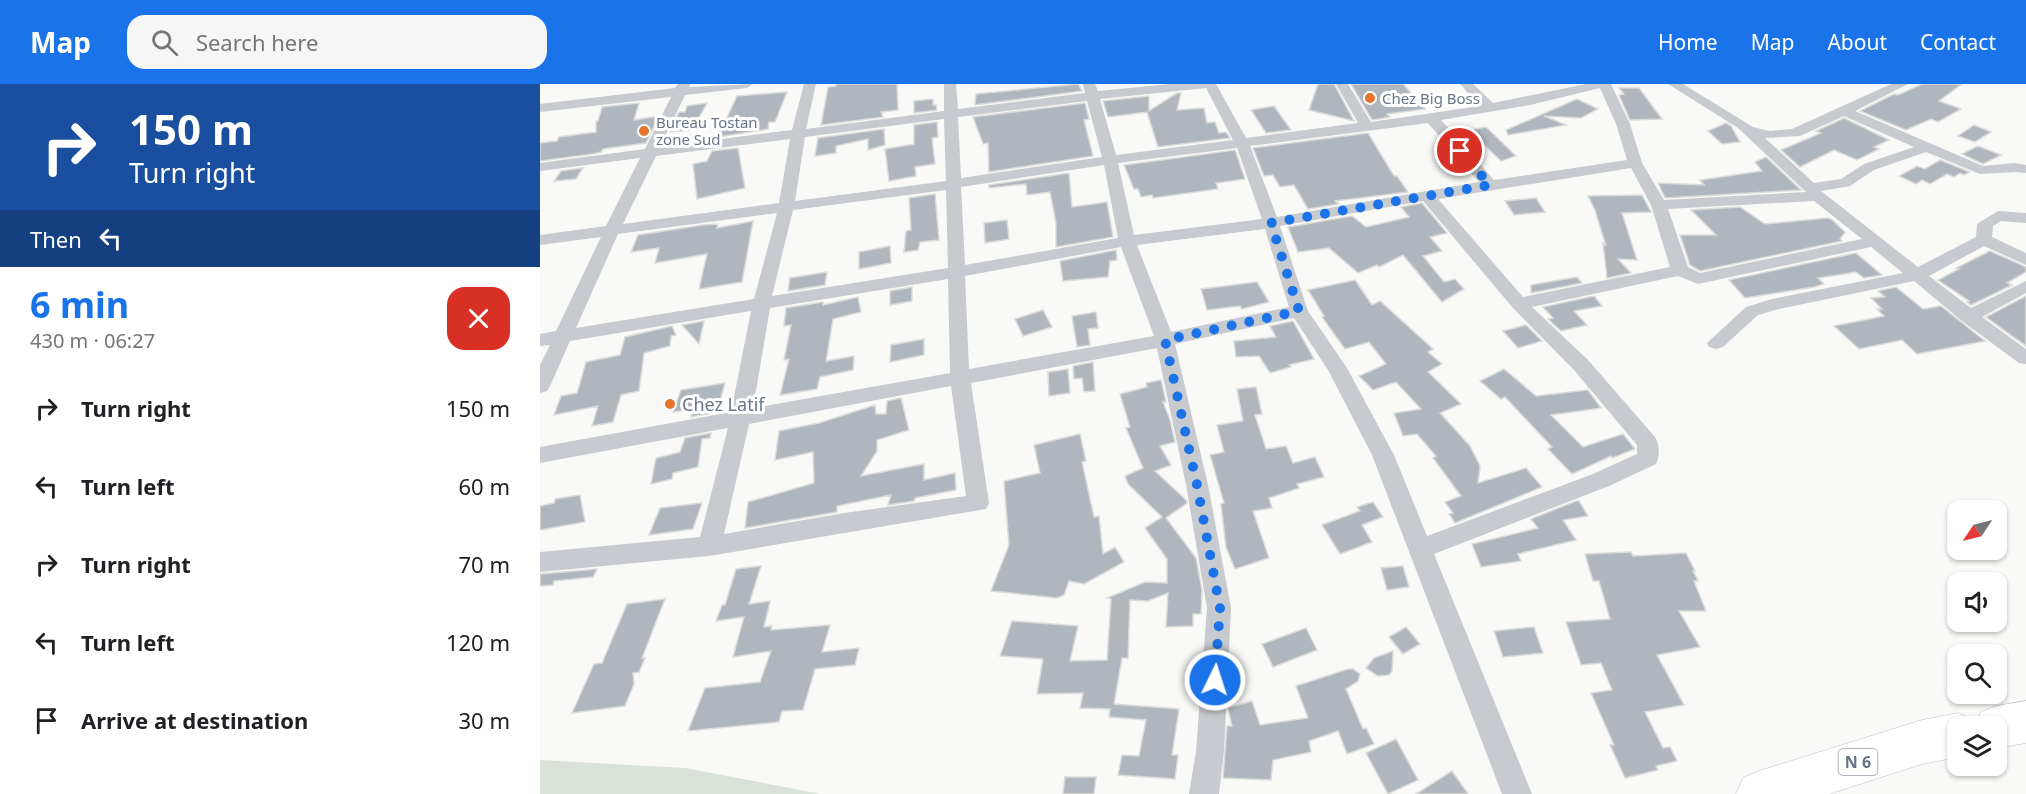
<!DOCTYPE html>
<meta charset="utf-8">
<style>
:root{--surface:#fff;--page:#f6f6f6;--text:#202124;--muted:#757577;--accent:#1a73e8}
body{margin:0;font-family:"Noto Sans",sans-serif;background:var(--page);color:var(--text);height:100vh;display:flex;flex-direction:column;font-size:22px;white-space:nowrap}
*{box-sizing:border-box;margin:0}
p{font-size:20px;color:var(--muted)}
.icon{flex:none;width:33px;height:33px;fill:none;stroke:currentColor;stroke-width:2;stroke-linecap:round;stroke-linejoin:round}
.map{position:relative;flex:1;overflow:hidden}
.sheet{display:flex;flex-direction:column;background:var(--surface);width:540px}
.sheet>*{flex:none}
.guide{background:#1a4fa0;color:#fff;overflow:hidden}
.needle{width:39px;rotate:235deg}
.controls{position:absolute;left:1407px;top:416px;display:grid;gap:12px}
.controls a{display:grid;place-items:center;width:60px;height:60px;border-radius:12px;background:var(--surface);box-shadow:0 2px 4px #0004;font-size:30px}
.pin{position:absolute;display:grid;place-items:center;width:51px;height:51px;color:#fff;margin:-26px;border:3px solid #fff;border-radius:50%;box-shadow:0 2px 6px #0007}
.me{position:absolute;width:66px;margin:-33px;rotate:4deg;stroke-linejoin:round;filter:drop-shadow(0 0 4px #0008)}
.turn{display:flex;align-items:center;gap:21px;height:126px;padding:0 30px;font-size:27px}
.turn .icon{width:78px;height:78px;stroke-width:2.5}
.turn b{display:block;font-size:42px;line-height:51px}
.then{display:flex;align-items:center;height:57px;padding:0 30px;background:#0003;gap:12px;font-size:22px}
.round{display:grid;place-items:center;flex:none;width:63px;height:63px;border-radius:18px;background:var(--page)}
.summary{display:flex;align-items:center;justify-content:space-between;height:102px;padding:0 30px}
h1{font-size:36px;font-weight:700;line-height:45px;color:var(--accent)}
ul{padding:0;list-style:none}
li{display:flex;align-items:center;gap:18px;height:78px;padding:0 30px}
li div{flex:1}
li b{display:block;font-size:22px}
li em{font-style:normal}
header{display:flex;align-items:center;gap:36px;box-sizing:border-box;height:84px;padding:0 30px;background:var(--accent);color:#fff}
header strong{font-size:28px}
nav{display:flex;gap:33px;margin-inline-start:auto;font-size:21px}
.search{width:420px;height:54px;background:var(--page);display:flex;align-items:center;gap:15px;box-sizing:border-box;padding:0 21px;border-radius:18px;color:var(--muted);font-size:22px}
main{display:flex;flex:1;min-height:0}
.map>svg:first-child{display:block}
</style>
<header>
<strong>Map</strong>
<div class="search"><svg class="icon" aria-label="search" viewBox="0 0 24 24"><circle cx="10" cy="10" r="6"/><path d="M15 15l6 6"/></svg>Search here</div>
<nav><a>Home</a><a>Map</a><a>About</a><a>Contact</a></nav>
</header>
<main>
<section class="sheet">
<div class="guide">
<div class="turn"><svg class="icon" aria-label="right" viewBox="0 0 24 24"><path d="M7 20v-9h11M14 6l5 5-5 5"/></svg><div><b>150 m</b>Turn right</div></div>
<div class="then">Then<svg class="icon" aria-label="left" viewBox="0 0 24 24"><path d="M17 20v-9H6M10 6l-5 5 5 5"/></svg></div>
</div>
<div class="summary"><div><h1>6 min</h1><p>430 m · 06:27</p></div><a class="round" style="background:#d93025;color:#fff"><svg class="icon" aria-label="close" viewBox="0 0 24 24"><path d="M6 6l12 12M18 6L6 18"/></svg></a></div>
<ul>
<li><svg class="icon" aria-label="right" viewBox="0 0 24 24"><path d="M7 20v-9h11M14 6l5 5-5 5"/></svg><div><b>Turn right</b></div><em>150 m</em></li>
<li><svg class="icon" aria-label="left" viewBox="0 0 24 24"><path d="M17 20v-9H6M10 6l-5 5 5 5"/></svg><div><b>Turn left</b></div><em>60 m</em></li>
<li><svg class="icon" aria-label="right" viewBox="0 0 24 24"><path d="M7 20v-9h11M14 6l5 5-5 5"/></svg><div><b>Turn right</b></div><em>70 m</em></li>
<li><svg class="icon" aria-label="left" viewBox="0 0 24 24"><path d="M17 20v-9H6M10 6l-5 5 5 5"/></svg><div><b>Turn left</b></div><em>120 m</em></li>
<li><svg class="icon" aria-label="arrive" viewBox="0 0 24 24"><path d="M6 21V4h12l-3 4 3 4H6"/></svg><div><b>Arrive at destination</b></div><em>30 m</em></li>
</ul>
</section>
<div class="map">
<svg width="1486" height="710" viewBox="0 0 1486 710">
<rect width="100%" height="100%" fill="#f9f9f7"/>
<path fill="#dae1d8" d="M0,676l145,8 136,26h-281z"/>
<path fill="#b0b6bd" stroke="#dbdbd9" stroke-width="1.5" d="M296,0h61l1,26 -17,2 2,5 -62,8 7,-38 8,-1z
M538,0l4,7 -107,14 1,-11z
M778,0h16l20,37 -45,-11z
M811,0h52l22,25 -38,5 3,3 -18,3z
M1382,0h40l-23,17 22,8 -23,13 -7,-3 -25,11 -46,-19 34,-17 4,1z
M1079,4h20l23,31 -32,1 -11,-25 5,-1z
M247,8l-12,30h-6l-1,7 -50,8 19,-41z
M637,9h4l-4,17 27,-2 3,15 8,-1 4,11 7,-1 4,6 -72,9 -11,-35 -39,5 -5,-16 46,-5v15z
M393,15v6h3l1,5 -23,3v-12z
M1037,15l21,10 -17,9 -37,-2 22,9 -58,10 -2,-5z
M99,19l-5,17 25,-4 -13,27 -43,6 -2,3 -8,2 -53,7v-18l17,-2 2,-4 37,-5v-11h2l4,-14z
M167,19l-15,27 -22,2 9,-20h6l2,-6z
M545,19l4,16 -5,1 9,36 -104,16 -1,-29 -5,1 -10,-27z
M734,22l17,24 -25,3 -15,-23z
M1304,34l45,22 -15,7 5,2 -22,11 -23,-10 -34,17 -19,-17 40,-17 -5,-2z
M397,38l1,15 -6,1 3,26 -20,3 1,9 -27,5 -4,-32 29,-5v-19z
M1186,39l5,3 9,16 -18,2 -14,-13z
M1434,41l17,7 -16,10 -17,-6z
M946,43l30,29 -15,5 -32,-31z
M344,45l1,16 -17,5v-11l-32,7v7l-21,3 3,-18z
M828,49l26,43h3l11,16 -73,9 4,3 -31,5 -14,-24 -14,2 -7,-12 -9,1 -11,-28z
M1438,62l23,9 -18,9 -21,-10z
M198,64l7,40 -48,11 -4,-35 14,-3 5,-10z
M695,66l10,29 -29,4 2,6 -65,9 -1,-3 -11,2 -3,-8h-4l-10,-24z
M1226,73l35,33 -136,8 -7,-15 46,2 -4,-5 62,-9 -7,-9z
M1400,76l30,12 -6,3 -4,-2 -6,4 -7,-3 -17,10 -8,-4 -6,4 -17,-8 18,-10 8,3z
M43,84l-7,11 -22,2 7,-10z
M529,89l3,34 35,-5 6,35 -57,10v-24l-6,-31 -23,3 -1,-11 -37,4v-3z
M395,110l4,46 -19,2 -2,8 -14,2 2,-21 5,-1 -2,-32z
M1102,111l9,17 -29,1 15,47 -19,-1 13,14 -24,5 -4,-35 3,3 -11,-36 -7,-14z
M996,114l9,14 -31,3 -9,-14z
M882,119l25,30 -17,4 12,14 -19,5 21,26 11,-3 9,10 -22,13 -39,-47 -24,12 -2,-2 -19,8 -29,-25 -31,4 -10,-25 64,-11 14,11 43,-10 -8,-10z
M1200,123l25,17 62,-6 4,1 14,13 -5,7 2,2 -142,30 -10,-6 -10,-30h36l-25,-25z
M467,136l2,19 -24,4 -1,-20z
M213,137l-11,61 -43,7 8,-35 -52,9 4,-15 -28,4 7,-17 65,-10 15,-1 -1,4z
M350,162l1,17 -32,6v-17z
M576,166l1,10 -7,1 -2,16 -45,4 -3,-20z
M1450,167l36,16v5l-19,11 5,2 -41,20 -4,-3 2,-1 -31,-21 21,-11 -3,-1z
M1316,169l26,22 -18,3 -8,-6 -38,6 6,6 -10,3 -69,11 -16,-18z
M287,188l-2,13 -37,6 2,-13z
M1037,193l5,6 -51,10v-8z
M815,196l17,25 8,-4 53,48 -5,3 14,12 -14,8 33,32 -21,9 30,33 10,20 -2,17 48,-15 16,19 -87,36 -6,-9 4,-1 -8,-11 16,-6 -28,-38 3,-2 -19,-22 -14,2 -9,-23 27,-4 -25,-27 -23,8 -14,-14 27,-12 -17,-22 -24,7 -23,-32 2,-1 -16,-26z
M717,198l12,20 -27,7 -2,-3 -33,4 -6,-21z
M372,203v14l-22,4v-14z
M1356,203l27,22 18,-3 44,35 -68,13 -15,-14 -43,9 -25,-23 50,-10 -7,-7h5l-11,-11 14,-1 -7,-6z
M1054,212l8,10 -28,5 13,14 -26,6 -13,-12 5,-1 -10,-11z
M1486,212v50l-40,-29z
M318,213l3,15 -28,7 -7,42 28,-5 -1,14 -33,7 -3,12 -37,6 9,-36 -5,1 7,-35 -7,1 2,-18 37,-6v3z
M503,226l9,17 -29,9 -8,-17z
M556,228l2,16 -10,1 2,16 -13,2 -5,-31z
M164,237l-5,23 -17,-19z
M753,237l21,38 -25,6 2,2 -21,6 -11,-17 -23,1 -2,-16 42,-4 -6,-11z
M986,241l16,16 -24,7 -15,-17z
M132,242l4,9 -5,1 -1,10 -26,7 -5,38 -18,4 -8,27 -21,4 6,-20 -44,9 7,-19 16,-3 9,-31 34,-7 5,-18z
M384,255v16l-34,7 1,-17z
M553,278l2,29 -11,1 -2,-14 -8,1 -1,-13z
M528,285l2,24 -21,3 -1,-24z
M964,285l32,27 52,-6 13,18 -50,7 32,32 40,-13 12,15 -23,9 -1,-2 -39,18 -24,-25 4,-2 -47,-50 -4,2 -21,-18z
M621,296l5,22h-3l7,18 5,22 -15,4 11,19 -16,6 31,29 1,3 -21,15 30,40 6,32 -1,24h-8v12l-27,1 2,-34 -20,8 -18,-1 -2,58h-6l-8,46 65,5 -7,46h6l-3,24 -57,-4 4,-20 17,1 7,-36 -37,-3 1,-8 -30,-1 3,-15 -46,1 6,-35 -43,-3 12,-35 66,5 -8,35 37,-1 4,-61 -4,-1 38,-16 22,1v-24l-22,-31 17,-11 -34,-33 -3,-8 18,-8 -17,-40 4,-1 -10,-33 27,-7 -1,-4z
M185,299l-8,29 -26,5 3,-8 -21,3 8,-22z
M716,303l6,27 -7,1 11,34 20,-3 7,17 22,-6 9,20 -27,7 2,4 -30,10 3,10 -19,3 16,47 -34,11 -9,-22 -5,-43 3,-1 -14,-48 14,-3 -7,-27 26,-4 -6,-32z
M361,314l8,32 -32,10v11l-16,25 63,-12v16l31,-7 1,17 -41,8 -1,3 -26,4 3,-10 -54,11v6l-92,16 3,-26 66,-19 -1,-31 -38,8 4,-29 40,-8 56,-18 1,9h10l1,-13z
M171,349l-1,5 -8,1 -4,28 -25,6 -1,6 -21,5 5,-26 24,-6 5,-14z
M540,350l6,27 -4,1 12,55 5,-1 4,38 12,-7 9,15 -40,22 -15,-3 -5,14 -7,3 -66,-7 18,-46 -5,-64 36,-8 -6,-28z
M40,411l5,27 -45,8v-24l14,-3 1,-4z
M1036,417h3l9,15 -25,4 13,20 -58,14 3,7 -40,6 -9,-23 66,-16 -7,-9z
M833,418l10,15 -21,8 10,17 -32,12 -18,-29 38,-14 -3,-4z
M162,419l-9,26 -44,6 11,-27z
M1091,468l2,4 53,-3 9,18h-2l5,10h-4l12,30h-27l21,36 -43,8 27,50 -39,7 18,36 7,-1 7,14 -21,5 2,4 -33,8 -15,-33h4l-23,-52 21,-3 -11,-27 -20,2 -15,-43 44,-3 -11,-38h-6l-8,-27z
M221,482l-12,38 21,-3 -6,26 8,-1 -1,4 59,-5 -8,27 37,-4 -4,17 -40,4 -12,41 -21,1 -3,11 -91,9 17,-43 55,-6 11,-31 -38,6 11,-40 -28,4 6,-16h3l11,-36z
M863,482l6,21 -22,3 -6,-22z
M57,485l-4,8 -39,4 -1,4 -13,1v-12z
M125,515l-23,59h3l-6,14 -6,1 1,11 -9,22 -53,7 22,-49 8,-1 25,-59z
M866,543l14,17 -17,10 -14,-17z
M994,543l9,26 -40,4 -9,-26z
M766,544l11,22 -44,17 -11,-23z
M853,567l-1,20 -3,4 -11,1 -12,-8 8,-10z
M808,585h5l7,5 -2,7 -12,8 17,40 3,-1 8,16 -27,10 -9,-23 -29,10 2,11 -38,8 -2,20 -48,-2 4,-52h5l-4,-18 24,-7 8,24 48,-7 -12,-32z
M856,655l22,41 -30,14 -22,-41z
M912,687l16,23h-52z
M525,693h31l-2,17h-31z"/>
<g fill="none" stroke-linecap="round" stroke-linejoin="round">
<defs>
<path id="primary" d="M1486,617v42l-30,5v-22h-38v31l-36,7 -93,30h-93l7,-16 16,-7 163,-51 36,-7 15,7 2,4 6,-12 15,-6z"/>
</defs>
<use href="#primary" stroke="#babdc2" stroke-width="1"/>
<path fill="#c7cace" fill-rule="evenodd" d="M138,0h12l-1,3 64,-3 -6,4 -62,7 -25,52 132,-17 12,-46h12l-10,45 138,-18v-27h12l2,25 127,-16 -2,-9h12l3,7 73,-7h45l30,54 112,-15 -22,-39h12l23,38 109,-16 -20,-22h13l20,19 93,-19h25l19,40 12,39 22,37 142,-8 -68,-64 -70,-44h15l70,43 17,4 22,-2 99,-45h17l-53,27 128,55 32,-3 11,2v8l-11,-1 -35,2 -54,-22 -52,18 -24,16 -29,5 97,76 58,-30 1,-13 21,-13 28,2v10l-25,-2 -8,5 -1,11 34,16v12l-42,-19 -55,30 42,32 55,-27v12l-44,24 44,32v15l-7,-1 -57,-42 -48,-40 -139,29 -17,5 -35,32 -7,2 -7,-2 -2,-4 39,-36 26,-8 131,-26 -32,-26 -173,37 -20,-8 -146,31 56,53 67,77c5,9 5,19 1,27l-47,22 -175,68 98,240h-30l-130,-339 -44,-85 -34,-52 -119,26 33,141 23,123 -7,143 -5,43h-30l7,-43 11,-143 -21,-123 -29,-137 -186,35 18,120 -3,6 -277,47 -169,16v-20l160,-15 28,-109 -188,35v-16l191,-35 20,-101 -181,30 -20,45 -3,5 -7,2v-28l10,-20 -10,1v-12l16,-3 45,-94 -61,8v-10l66,-9 34,-68 -100,13v-8l105,-14 26,-52 -131,15v-8l135,-16zM666,4l27,52 -117,15 -16,-56zM1060,4l16,36 11,36 -133,20 -53,-60 89,-15zM547,17l15,56 -141,21 -3,-61zM1304,32l70,31 -50,17 -23,15 -27,4 -49,-45 35,-2zM404,35l2,62 -151,20 10,-64zM888,39l51,59 -202,35 -27,-71zM250,55l-11,64 -156,21 33,-68zM697,64l25,71 -128,16 -16,-72zM564,81l14,73 -153,27 -4,-78zM1091,84l20,37 19,62 -147,30 -85,-98zM406,106l2,78 -176,28 21,-86zM883,117l90,107 61,62 63,75v9l-44,20 -166,62 -33,-81 -47,-87 -39,-57 -28,-85zM1274,117l48,38 -162,34 -12,-6 -20,-58zM237,129l-23,86 -178,29 42,-94zM725,145l24,78 -118,25 -34,-87zM581,163l33,89 -185,33 -4,-93zM408,195l2,94 -197,35 17,-100zM411,302l15,110 -122,17 -120,21 25,-110z"/>
<use href="#primary" fill="#fff" fill-rule="evenodd"/>
</g>
<g fill="none" stroke-linecap="round" stroke-linejoin="round">
<path stroke="#1a73e8" stroke-width="10" stroke-dasharray="0 18" d="M675,596l5,-72 -23,-123 -32,-145 134,-29 -28,-88 219,-38 -30,-34"/>
</g>
<g fill="#e6742b" stroke="#fff" stroke-width="2">
<circle cx="830" cy="14" r="6"/>
<circle cx="104" cy="47" r="6"/>
<circle cx="130" cy="320" r="6"/>
</g>
<g text-anchor="middle" dominant-baseline="central" stroke-width="6" stroke-linejoin="round" paint-order="stroke">
<g font-size="15" fill="#687588" stroke="#fff" text-anchor="start">
<text x="842" y="14">Chez Big Boss</text>
<text x="116" y="38">Bureau Tostan<tspan x="116" dy="17">zone Sud</tspan></text>
</g>
<rect fill="#fff" stroke="#959eac" stroke-width="1.5" x="1298.5" y="665" width="39" height="26" rx="4.5"/>
<g font-size="16" font-weight="bold" fill="#687588">
<text x="1318" y="678">N 6</text>
</g>
<g font-size="18" fill="#687588" stroke="#fff" text-anchor="start">
<text x="142" y="320">Chez Latif</text>
</g>
</g>
</svg>
<div class="controls">
<a><svg class="needle" viewBox="-14 -14 28 28"><path d="M0-13l5 13h-10z" fill="#e53935"/><path d="M0 13l5-13h-10z" fill="#757577"/></svg></a>
<a><svg class="icon" aria-label="sound" viewBox="0 0 24 24"><path d="M4 9h4l5-4v14l-5-4H4zM17 9q2 3 0 6"/></svg></a>
<a><svg class="icon" aria-label="search" viewBox="0 0 24 24"><circle cx="10" cy="10" r="6"/><path d="M15 15l6 6"/></svg></a>
<a><svg class="icon" aria-label="layers" viewBox="0 0 24 24"><path d="M12 4l9 5-9 5-9-5zM3 14l9 5 9-5"/></svg></a>
</div>
<div class="pin" style="left:920px;top:67px;background:#d93025"><svg class="icon" aria-label="arrive" viewBox="0 0 24 24"><path d="M6 21V4h12l-3 4 3 4H6"/></svg></div>
<svg class="me" style="left:675px;top:596px" viewBox="-20 -20 40 40"><circle r="17" fill="#1a73e8" stroke="#fff" stroke-width="3"/><path d="M0-11L8 9 0 5-8 9z" fill="#fff"/></svg>
</div>
</main>
